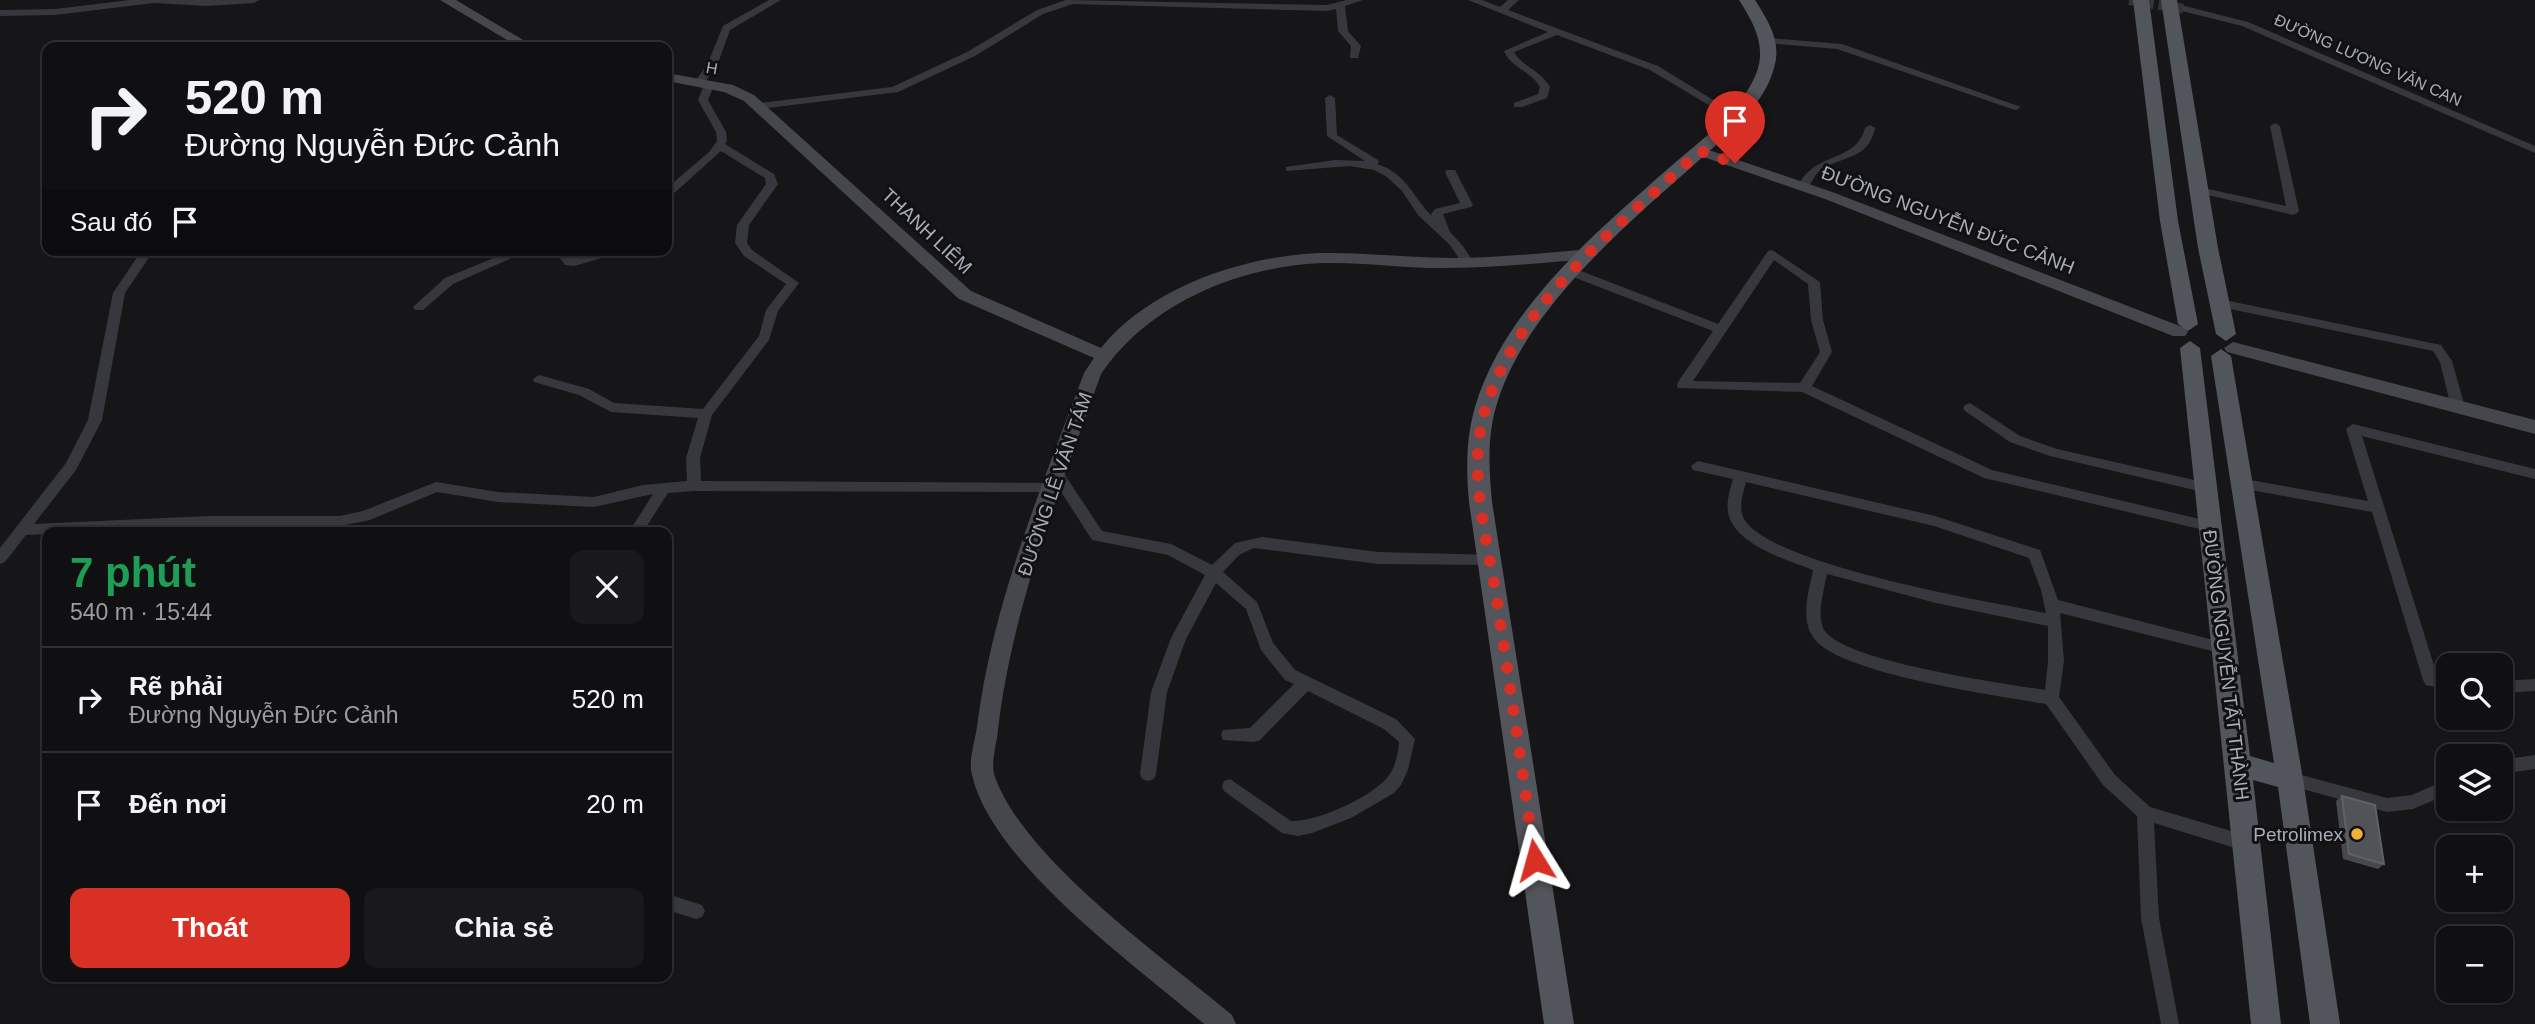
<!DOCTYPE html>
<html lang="vi">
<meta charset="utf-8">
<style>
:root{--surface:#101012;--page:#19191b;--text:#f1f3f6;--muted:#9c9d9f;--line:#303032;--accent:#d93025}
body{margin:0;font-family:Arial,sans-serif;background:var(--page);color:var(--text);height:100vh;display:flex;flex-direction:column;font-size:26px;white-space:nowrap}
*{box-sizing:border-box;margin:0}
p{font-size:23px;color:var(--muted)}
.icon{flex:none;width:38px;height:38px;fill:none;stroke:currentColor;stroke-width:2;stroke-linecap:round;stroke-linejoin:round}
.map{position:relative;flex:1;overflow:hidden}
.side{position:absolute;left:42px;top:527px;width:630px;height:455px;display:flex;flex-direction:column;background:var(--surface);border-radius:14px;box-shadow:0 2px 5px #0004,0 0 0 2px var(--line)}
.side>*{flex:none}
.guide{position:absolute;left:42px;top:42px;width:630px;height:214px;border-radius:14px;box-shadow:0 2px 5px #0004,0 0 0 2px var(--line);background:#101012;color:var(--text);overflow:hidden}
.buttons{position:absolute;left:2436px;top:653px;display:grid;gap:14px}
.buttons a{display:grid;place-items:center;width:77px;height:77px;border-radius:14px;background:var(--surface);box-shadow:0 2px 5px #0004,0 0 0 2px var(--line);font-size:35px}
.pin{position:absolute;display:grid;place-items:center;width:60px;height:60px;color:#fff;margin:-72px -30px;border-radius:50% 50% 50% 0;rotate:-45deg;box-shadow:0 0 7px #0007}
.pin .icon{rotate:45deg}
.me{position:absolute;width:77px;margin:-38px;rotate:352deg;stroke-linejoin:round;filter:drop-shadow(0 0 5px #0008)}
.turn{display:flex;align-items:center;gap:24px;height:147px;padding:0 28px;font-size:32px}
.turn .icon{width:91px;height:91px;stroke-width:2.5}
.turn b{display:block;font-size:49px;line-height:60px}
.then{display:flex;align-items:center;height:66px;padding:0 28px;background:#0003;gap:14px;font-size:26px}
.round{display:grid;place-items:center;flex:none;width:74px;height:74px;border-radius:14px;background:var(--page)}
.summary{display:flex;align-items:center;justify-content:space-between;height:119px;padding:0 28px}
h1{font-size:42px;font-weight:700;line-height:52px;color:#1e9e55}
.action{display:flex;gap:14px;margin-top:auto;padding:14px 28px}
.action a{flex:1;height:80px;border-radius:14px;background:var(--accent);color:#fff;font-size:28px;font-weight:700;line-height:80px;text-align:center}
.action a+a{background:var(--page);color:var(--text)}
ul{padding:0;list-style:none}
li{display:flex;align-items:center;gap:21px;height:105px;padding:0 28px;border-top:2px solid var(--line)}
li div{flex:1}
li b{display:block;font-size:26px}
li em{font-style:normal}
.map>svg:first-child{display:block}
</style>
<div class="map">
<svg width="2535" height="1024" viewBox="0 0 2535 1024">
<rect width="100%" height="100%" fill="#161618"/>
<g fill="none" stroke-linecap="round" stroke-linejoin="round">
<path stroke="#333438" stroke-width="10" stroke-dasharray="10 5" stroke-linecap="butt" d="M2129,0l56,9"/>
<path fill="#37383d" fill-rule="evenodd" d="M130,0h129l-5,3 -47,3 -53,-3 -99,12 -55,1v-6l55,-1z
M769,0h12l-51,30 -12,33 -15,22h-8l-1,-2 14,-20 15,-37z
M1066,0l261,5 20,-5h16l-18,6 3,25 13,15 -3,12h-8l1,-12 -13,-15 -2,-22 -9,2 -254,-7 -30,10 -68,42 -77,36 -139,17 -5,-3 5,-3 133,-16 75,-35 70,-42z
M1468,0h14l18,7 8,-7h11l-11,10 150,56 83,51 -1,2h-8l-82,-49 -93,-35 -43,17c9,15 27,19 36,35l-3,11 -25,9h-8v-4l24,-9 2,-7c-9,-16 -29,-19 -36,-36l44,-19z
M2185,6l63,16 287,124v7l-293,-127 -60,-15v-4z
M1769,38l73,6 179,63 -5,3 -4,-1 -175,-60 -72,-6 -1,-2z
M517,39l4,1v4l-9,3h-14z
M709,82l5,3 -6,15 18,32 1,9 -2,3 49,30 4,10 -29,41 -2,18 5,7 47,33 -21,28 -9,29 -57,75 -12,43 1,23 350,2 7,5 -2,4 -362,-1 -26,2 -25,39h-14l24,-38 -59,13 -96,-5 -61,-10 -67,28 -30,6h-132l-161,6v2l-21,1 -21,27 -5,2v-16l66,-85 22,-43 25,-127 29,-43h12l-29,43 -23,127 -26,50 -42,54 174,-8h132l23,-5 73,-29 62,10 96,5 49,-12 44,-4 -1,-23 12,-40 -87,-6 -32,-17 -45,-13 -1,-3 6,-4 50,14 25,14 89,6 56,-73 7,-26 20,-26 -42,-28 -9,-13 2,-18 29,-41 -1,-6 -44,-27 -50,45 -4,1v-9l42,-36 8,-11 -1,-9 -18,-32 6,-15z
M1330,95l5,3 2,37 41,25 1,2 -2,2c31,10 35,33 56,53l-2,-3 4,-5 25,-6 -15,-31 2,-2h8l18,35 -2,2 -28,7 7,18 13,14 11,17 -2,3h-8l-14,-21 -32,-30 -16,-24 -15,-14 -13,-7 -24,-4 -64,5v-4l49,-7 30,1 -38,-25 -2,-38z
M2275,123l5,3 19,85 -2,2 -4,2 -98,-23v-4l4,-1 87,19 -16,-80z
M1870,125l5,3c-7,32 -31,27 -54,42 -7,5 -9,12 -13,18h-8l-2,-2c17,-35 58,-23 67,-58z
M513,250h17l-77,34 -30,26h-8l-2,-3 32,-29z
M554,250h12l6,8 29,-8h20l-2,3 -45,13 -9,-1z
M1772,250l48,32 3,38 9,32 -20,34 180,84 216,51 5,1 2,4 -2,4 -5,1 -224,-53 -182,-86 -124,-4 -1,-3 1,-3 35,-51 -145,-56 -2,-3 2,-3h8l142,55 50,-73zM1774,260l34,24 3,36 9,32 -20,31 -107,-2z
M2220,299l221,46 11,16 13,46 -7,5 -7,-5 -11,-45 -7,-11 -217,-45 -2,-3 2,-3z
M1970,403l50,33 37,13 146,33 7,5 -7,5 -153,-36 -40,-14 -45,-31 -2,-3 2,-3z
M2353,424l182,45v10l-173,-43 75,239 11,3v12l-22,-5 -3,-5 -51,-168 -133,-24 -7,-5 7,-5 129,23 -22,-72z
M1698,461l237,55 105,34 18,50 171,44 3,4 -3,4 -5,2 -164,-41 4,48 -5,36 56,78 35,32 98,29 6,3 2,5 -2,5 -6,3 -94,-29 5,95 20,106h-18l-20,-106 -4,-102 -34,-31 -57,-81c-45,-8 -210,-30 -233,-67 -13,-19 -4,-46 0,-67 -26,-10 -80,-26 -85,-58 -2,-11 2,-22 5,-33l-40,-9 -2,-4zM1746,482l188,44 95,32 12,32 5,23c-58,-11 -275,-48 -302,-94 -6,-11 -1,-26 2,-37zM1827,574l109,29 112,23v35l-3,29c-38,-6 -208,-29 -222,-62 -6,-16 1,-38 4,-54z
M1056,468l5,1 41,62 69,13 41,21 23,-22 27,-6 116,15 118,3 2,4 -2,4 -5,2 -113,-1 -124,-16 -15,7 -16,17 34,30 16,41 22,27 101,49 19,20 -7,31 -7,15 -7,8 -43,25 -39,15 -14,3 -16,-3 -58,-42 -2,-5 2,-5 6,-2 61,42c27,1 84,-25 99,-47 6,-9 8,-22 9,-32l-15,-13 -76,-38 -48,49 -6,2 -31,-2 -2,-5 2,-5 27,-2 44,-44 -9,-4 -24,-30 -15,-41 -30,-26 -30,56 -19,53 -11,82 -2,5 -6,2 -6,-2 -2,-5 11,-82 20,-54 34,-63 -37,-20 -76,-15 -43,-67z
M2535,679v12l-34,2v-12z
M2535,755v14l-34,5v-14z
M2290,772l97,26 25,-3 36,-16v15l-35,15 -26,3 -103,-28 -2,-5 2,-5z
M667,894l35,11 3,6 -3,6 -6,2 -29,-9z"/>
<path fill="#45474d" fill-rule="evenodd" d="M440,0h16l79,47h-16z
M667,73l66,12 21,10 217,196 130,57c49,-61 143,-92 219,-95 44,-1 88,5 132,5 46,0 92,-5 138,-9l8,5 -8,5c-50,4 -99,9 -149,9 -40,0 -79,-6 -118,-5 -83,3 -174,40 -222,111 -41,116 -89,233 -103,356 -1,13 -8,34 -3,47 30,83 168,180 237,238l4,9h-32c-68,-58 -212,-161 -232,-249 -4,-14 3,-34 5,-48 15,-122 64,-239 107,-354l10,-15 -135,-59 -215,-198 -20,-9 -57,-11z
M1700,147l135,46 350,135 3,4 -3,4h-12l-348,-137 -130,-45v-6z
M2233,342l302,78v14l-308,-82 -3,-4z"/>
<path fill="#53555c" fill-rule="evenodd" d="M1739,0h16c12,19 26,40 20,64 -9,41 -48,71 -78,98 -73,65 -173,148 -201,245 -9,31 -7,63 -4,95l82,522h-30l-75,-522c-3,-32 -3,-64 6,-95 29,-98 121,-175 195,-240 31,-27 70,-54 86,-93 11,-27 -2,-51 -17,-74z
M2133,0h16l29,221 20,103 -10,7 -10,-7 -18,-103z
M2161,0h16l41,248 18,86 -10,7 -10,-7 -18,-86z
M2190,341l10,7 50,408 24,7 -63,-407 10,-7 10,7 72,423 37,245h-30l-32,-237 -25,-7 28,244h-30l-71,-676z"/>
</g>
<path fill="#47494d" d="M2342,796l42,68 -6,5 -35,-10 -7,-58z"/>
<path fill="#525359" stroke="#5f6168" stroke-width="2" d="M2342,796l33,9 9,59 -35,-10z"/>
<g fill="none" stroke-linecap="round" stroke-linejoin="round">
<path stroke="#d93025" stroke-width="12" stroke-dasharray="0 21.6" d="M1535,860c-12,-84 -24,-168 -37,-252 -9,-66 -34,-138 -11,-204 35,-106 134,-180 213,-253l35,12"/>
</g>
<circle fill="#f2b134" stroke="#111113" stroke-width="2.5" cx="2357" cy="834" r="7"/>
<g text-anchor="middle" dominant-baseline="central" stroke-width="6" stroke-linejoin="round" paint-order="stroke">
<g font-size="16" fill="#a8adb8" stroke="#111113">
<text transform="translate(2368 60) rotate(24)">ĐƯỜNG LƯƠNG VĂN CAN</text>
<text transform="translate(712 68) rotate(10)">H</text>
</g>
<g font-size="19" fill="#a8adb8" stroke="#111113">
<text transform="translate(1948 220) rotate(21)">ĐƯỜNG NGUYỄN ĐỨC CẢNH</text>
<text transform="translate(927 231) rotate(43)">THANH LIÊM</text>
<text transform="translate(1055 484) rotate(-71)">ĐƯỜNG LÊ VĂN TÁM</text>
<text transform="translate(2226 665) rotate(83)">ĐƯỜNG NGUYỄN TẤT THÀNH</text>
</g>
<g font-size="19" fill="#a8adb8" stroke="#111113" text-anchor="end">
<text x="2343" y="834">Petrolimex</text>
</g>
</g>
</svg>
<div class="buttons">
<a><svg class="icon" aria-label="search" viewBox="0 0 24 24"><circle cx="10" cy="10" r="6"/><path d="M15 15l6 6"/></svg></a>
<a><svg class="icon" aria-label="layers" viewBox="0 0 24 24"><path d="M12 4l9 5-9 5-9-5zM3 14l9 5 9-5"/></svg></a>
<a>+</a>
<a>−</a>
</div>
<div class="pin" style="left:1735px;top:163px;background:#d93025"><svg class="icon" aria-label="arrive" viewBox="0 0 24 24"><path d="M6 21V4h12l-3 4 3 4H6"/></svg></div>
<svg class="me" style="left:1535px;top:860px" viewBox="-20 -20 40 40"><path d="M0-17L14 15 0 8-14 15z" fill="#d93025" stroke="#fff" stroke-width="4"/></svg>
<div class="guide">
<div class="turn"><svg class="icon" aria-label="right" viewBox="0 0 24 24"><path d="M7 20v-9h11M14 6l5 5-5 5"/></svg><div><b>520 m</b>Đường Nguyễn Đức Cảnh</div></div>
<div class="then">Sau đó<svg class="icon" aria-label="arrive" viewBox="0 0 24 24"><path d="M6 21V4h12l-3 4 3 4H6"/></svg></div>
</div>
<section class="side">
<div class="summary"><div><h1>7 phút</h1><p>540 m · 15:44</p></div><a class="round"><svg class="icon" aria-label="close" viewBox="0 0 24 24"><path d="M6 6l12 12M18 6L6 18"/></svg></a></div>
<ul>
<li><svg class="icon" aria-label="right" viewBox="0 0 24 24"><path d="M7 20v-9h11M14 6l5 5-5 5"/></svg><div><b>Rẽ phải</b><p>Đường Nguyễn Đức Cảnh</p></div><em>520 m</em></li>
<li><svg class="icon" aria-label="arrive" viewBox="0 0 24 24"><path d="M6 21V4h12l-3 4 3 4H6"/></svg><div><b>Đến nơi</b></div><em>20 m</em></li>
</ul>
<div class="action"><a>Thoát</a><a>Chia sẻ</a></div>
</section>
</div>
